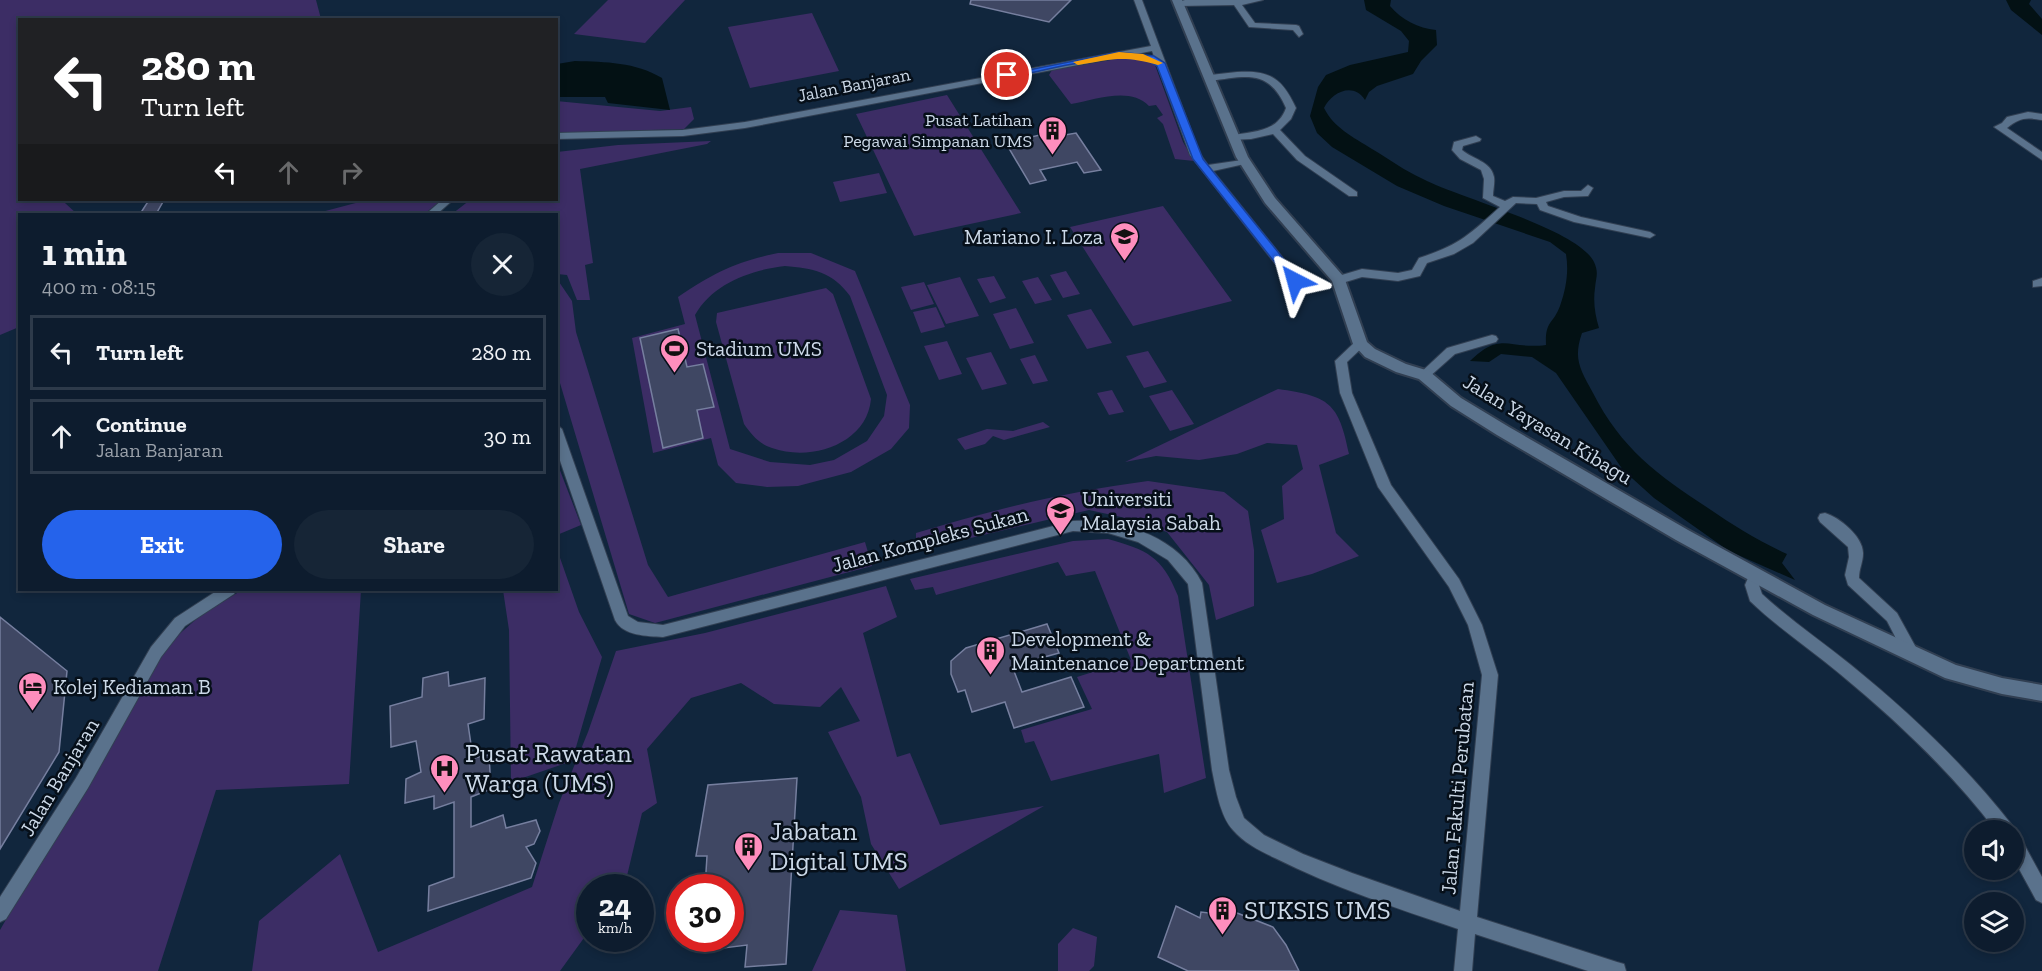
<!DOCTYPE html>
<meta charset="utf-8">
<style>
:root{--surface:#0d1c2e;--page:#162536;--text:#f1f3f6;--muted:#9aa1aa;--line:#2d3a4a;--accent:#2563eb}
body{margin:0;font-family:"Zilla Slab",serif;background:var(--page);color:var(--text);height:100vh;display:flex;flex-direction:column;font-size:22px;white-space:nowrap}
*{box-sizing:border-box;margin:0}
p{font-size:20px;color:var(--muted)}
.icon{flex:none;width:33px;height:33px;fill:none;stroke:currentColor;stroke-width:2;stroke-linecap:round;stroke-linejoin:round}
.map{position:relative;flex:1;overflow:hidden}
.sheet{position:absolute;left:18px;top:213px;width:540px;height:378px;display:flex;flex-direction:column;background:var(--surface);border-radius:0px;box-shadow:0 3px 9px #0003,0 0 0 2px var(--line)}
.sheet>*{flex:none}
.top-card{position:absolute;left:18px;top:18px;width:540px;height:183px;border-radius:0px;box-shadow:0 3px 9px #0003,0 0 0 2px var(--line);background:#202124;color:#fff;overflow:hidden}
.buttons{position:absolute;left:1964px;top:820px;display:grid;gap:12px}
.buttons a{display:grid;place-items:center;width:60px;height:60px;border-radius:50%;background:var(--surface);box-shadow:0 3px 9px #0003,0 0 0 2px var(--line);font-size:30px}
.speed{position:absolute;left:576px;top:874px;display:flex;gap:12px;font-size:30px;font-weight:700;text-align:center}
.speed>*{display:grid;place-content:center;width:78px;height:78px;border-radius:50%;background:var(--surface);box-shadow:0 3px 9px #0003,0 0 0 2px var(--line);line-height:1}
.speed small{font-size:15px;font-weight:400}
.speed .limit{border:9px solid #d22;background:#fff;color:#111}
.pin{position:absolute;display:grid;place-items:center;width:51px;height:51px;color:#fff;margin:-26px;border:3px solid #fff;border-radius:50%;box-shadow:0 2px 6px #0007}
.me{position:absolute;width:66px;margin:-33px;rotate:321deg;stroke-linejoin:round;filter:drop-shadow(0 0 4px #0008)}
.turn{display:flex;align-items:center;gap:21px;height:126px;padding:0 24px;font-size:27px}
.turn .icon{width:78px;height:78px;stroke-width:2.5}
.turn b{display:block;font-size:42px;line-height:51px}
.lanes{display:flex;align-items:center;height:57px;padding:0 24px;background:#0003;justify-content:center;gap:30px;direction:ltr}
.lanes .off{opacity:.35}
.round{display:grid;place-items:center;flex:none;width:63px;height:63px;border-radius:32px;background:var(--page)}
.headline{display:flex;align-items:center;justify-content:space-between;height:102px;padding:0 24px}
h1{font-size:36px;font-weight:700;line-height:45px}
.cta{display:flex;gap:12px;margin-top:auto;padding:12px 24px}
.cta a{flex:1;height:69px;border-radius:36px;background:var(--accent);color:#fff;font-size:24px;font-weight:700;line-height:69px;text-align:center}
.cta a+a{background:var(--page);color:var(--text)}
ul{padding:0;list-style:none}
li{display:flex;align-items:center;gap:18px;height:75px;margin:0 12px 9px;padding:0 12px;border:3px solid var(--line);border-radius:0px}
li div{flex:1}
li b{display:block;font-size:22px}
li em{font-style:normal}
.map>svg:first-child{display:block}
</style>
<div class="map">
<svg width="2042" height="971" viewBox="0 0 2042 971">
<rect width="100%" height="100%" fill="#11263d"/>
<path fill="#3c2d65" fill-rule="evenodd" d="M0,0h316l5,19 -301,1v180h46l-1,3 12,11h-57l-1,113 -19,8z
M608,0h77l-40,43 -71,-9z
M812,13l27,58 -89,17 -22,-61z
M1134,56l13,3 8,6 28,77 11,19 -19,-2 -12,-35 -6,-6 6,-3 -7,-10 -7,1c-19,-20 -54,-6 -78,-2l-22,-29 3,-5z
M947,95l74,118 -107,23 -58,-122z
M556,101l104,10 31,-4 3,12 -10,10 -127,4z
M711,141l-4,3 -127,25 13,94 -8,2 5,35h-13l-10,-25 -10,-1 -1,-60h-104l18,-14h86l1,-48 61,-7z
M879,173l8,20 -47,9 -7,-20z
M367,200h75l-18,14h-110z
M1163,206l69,95 -99,25 -63,-99z
M778,253h33l44,18 55,134 -1,23 -18,21 -40,23 -53,14 -31,1 -31,-4 -18,-18 -7,-27 -58,15 -21,-115 53,-14 -7,-27c37,-25 57,-35 100,-44zM785,266c27,2 48,6 65,30l37,99 -3,21 -17,25 -33,19 -24,5 -40,-3 -40,-13 -35,-134c18,-32 56,-45 90,-49z
M1066,271l14,23 -17,4 -13,-23z
M994,276l12,22 -16,5 -13,-24z
M960,277l19,39 -33,8 -19,-39z
M1038,277l14,23 -17,4 -13,-23z
M557,279l15,22 4,31 72,233 20,32 197,-55 7,24 -217,57 -26,-9 -72,-241z
M924,282l10,22 -23,6 -10,-23z
M826,288l7,6 38,105c-4,45 -60,63 -99,49 -13,-4 -21,-14 -28,-24l-28,-102 1,-9z
M936,307l9,20 -24,6 -8,-21z
M1016,308l18,35 -24,6 -17,-35z
M1091,309l21,34 -25,6 -20,-34z
M947,341l15,33 -23,6 -15,-34z
M1148,351l19,31 -23,6 -18,-32z
M991,352l16,32 -25,6 -16,-32z
M1035,355l13,26 -15,3 -13,-25z
M1278,389c51,7 61,14 71,65l-30,11 17,68 23,23 -47,18 -35,9 -16,-53 23,-11 -2,-33 21,-17 -6,-24 -30,-2 -30,11 -38,6 -43,-4 -31,6z
M1112,390l12,22 -15,3 -12,-22z
M1172,390l22,34 -24,7 -21,-35z
M1043,422l7,5 -46,13 -11,-4 -8,8 -20,6 -8,-11 30,-10 26,2z
M556,460l25,65 -24,10h-1z
M1148,481l76,11 24,19 6,39v56l-38,14 -7,-35 -42,-53 -46,-15 -32,-7 -173,41v-18c79,-24 149,-41 232,-52z
M1108,539c39,11 54,17 70,57l28,182 -42,15 -5,-39 -108,27 -17,-40 -9,2 -4,-13 71,-21 -15,-32 54,-17 -36,-89 -29,5 -8,-14 -122,33 -3,-8 -18,3 -5,-11 163,-38z
M557,555h2l20,57 23,45 -30,104 -61,21 -2,-152 -6,-40h53z
M886,586l11,31 -34,16 34,124 13,-4 30,72 104,-19 -145,83 -28,-45 -10,-47 -33,-65 32,-11 -19,-34 -21,20 -46,-3 -33,-21 -50,15 -44,51 10,54 -15,10 -16,67 -6,8h-30l-1,43 -29,40h-308l7,-50 81,-67 38,98 154,-65 27,-84 29,-71 28,-81 89,-18z
M242,590h119l-12,194 -133,6 -58,181h-158v-41l160,-279 41,-36z
M840,910l57,5 9,56h-94z
M1073,928l24,9 -3,29 -5,5h-31v-27z"/>
<path fill="#031114" d="M1364,0h27l-1,6c12,14 28,22 46,24l1,15 -16,16 -8,13 -36,12 -8,6 -4,8c-12,-19 -34,-7 -41,8 10,20 29,29 48,41 17,10 33,22 51,30 36,19 155,50 171,83 5,11 2,15 1,26 -2,14 0,27 4,40l-17,5c-9,26 -2,36 11,60 28,55 64,82 115,115 26,18 51,33 79,46l-5,9 13,17 -66,-29 -75,-53 -31,-28 -67,-97 -24,-16 -31,-3 -12,8 -19,-1c32,-31 38,-11 76,-16 -1,-25 7,-20 14,-39 6,-17 9,-34 6,-52l-16,-12 -106,-36 -47,-20 -65,-39 -15,-14 -7,-17 8,-29 8,-12 24,-10 58,-13 1,-11 -8,-10 -35,-21z
M2006,0h25l-2,4 13,15v16l-31,-25z
M575,61c31,1 60,1 87,17l8,32 -62,-7 -3,-6h-48v-33z"/>
<path fill="#3f4763" stroke="#767f9f" stroke-width="1.5" d="M971,0h100l-22,22 -79,-18z
M1076,133l25,37 -17,3 -7,-11 -37,8 6,10 -16,4 -23,-39 25,-5 -1,-3 13,-3 4,4z
M149,200h15l-8,14h-16z
M678,329l9,38 16,-3 11,43 -17,3 6,28 -40,10 -23,-110z
M0,617l67,54 -8,81 -59,97z
M1047,624l12,29 -47,13 10,26 49,-15 13,30 -70,21 -9,-26 -33,10 -7,-22 -7,2 -7,-18v-13l15,-13z
M448,672l1,14 36,-8 -1,41 -16,5 5,34 16,-3 2,34 -20,8v30l32,-12 3,13 30,-8 4,11 -6,13 -8,3 10,16 -5,15 -103,33 1,-25 25,-9v-75l-20,7v-13l-29,7 1,-24 15,-7 -5,-31 -25,6 -1,-41 32,-9 1,-19z
M797,778l-11,186 -41,3 2,-22 -48,6 1,-12h30v-51h-25l2,-32h-11l12,-71z
M1214,904l59,23 13,18 13,26h-111l-30,-14 18,-51 24,12 1,-6 8,1z"/>
<g fill="none" stroke-linecap="round" stroke-linejoin="round">
<defs>
<path id="minor" d="M1134,0h8l58,154 8,11 41,-6v4l-36,8 86,107v6h-8l-101,-129 -38,-104 -407,77 -62,8 -127,3v-6l127,-3 62,-8 406,-76z
M1185,0h78l-21,5 13,18 41,2 3,1 4,8 -4,3 -6,-7 -44,-3 -15,-22 -55,1 -4,-3z
M1237,72c33,-2 45,6 59,36l-5,11 -11,11 25,26 52,36v4h-8l-52,-36 -24,-26 -22,5 -21,1v-4c23,-5 47,-3 56,-28 -17,-39 -39,-32 -76,-27l-5,-3 5,-3z
M2028,112l14,2v6c-17,-3 -22,-2 -35,8l35,24v8l-48,-33 8,-4 5,-6z
M1476,136l5,3 -1,2 -17,5 -1,4c10,9 29,11 32,27 1,6 -1,13 -1,19l12,5 8,-4 23,1 28,-7h17l7,-6 5,3 -5,8 -24,1 -18,5 2,4 33,11 69,15 5,3 -5,3 -76,-16 -34,-12 -3,-6 -21,-1 -43,40 -19,11 -27,9 -7,13 -22,5 -36,-4 -23,7 -4,-1v-6l27,-8 36,4 14,-3 7,-12c40,-13 50,-23 81,-51l-17,-9 1,-19 -3,-9 -21,-11 -8,-9 2,-8z
M442,200h11l-16,14h-11z
M2042,278v8l-9,1v-6z
M1492,335l4,1 2,3 -2,3 -41,12 -27,24 -4,1 -6,-4 29,-27z
M1360,340l6,4 -19,18 5,31 39,92 68,94 23,46 16,50 -21,242 140,45 7,2 2,7h-38l-113,-37 -3,37h-18l4,-42c-62,-21 -125,-42 -183,-71 -15,-7 -31,-15 -42,-28 -13,-14 -17,-41 -21,-60l-24,-186 -20,-24 -30,-18 -30,-9 -35,-2 -410,106c-16,-1 -40,-1 -48,-17l-59,-171v-25l6,5 66,187 10,6 25,3 410,-104c49,-2 105,15 129,62l27,187 7,27 8,21 20,17 39,19 49,19 108,38 22,-236 -14,-50 -19,-38 -71,-100 -38,-94 -5,-32 21,-20z
M1825,513c14,4 39,24 38,41 0,8 -4,15 -4,24l38,35 22,40 -3,5 -5,2 -5,-2 -19,-37 -39,-36 -3,-10 4,-18 -1,-10 -28,-25 -2,-4 2,-4z
M1756,569l5,2 2,4 -4,10 3,9c28,26 59,47 89,71 59,48 114,100 161,160l2,8 5,2 23,42v26l-6,-3 -23,-42v-27h-17c-45,-59 -99,-110 -156,-157 -30,-25 -62,-46 -90,-73l-5,-16 6,-14z
M218,590h18l-2,4 -49,32 -24,31 -73,131 -82,131 -6,3v-25l76,-119 75,-131 24,-29z"/>
<path id="tertiary" d="M1172,0h10l66,157 27,41 69,79 23,65 8,7 31,15 23,7 32,27 48,29 179,103 137,75 131,60 46,13 40,7v16l-40,-7 -57,-16 -132,-63 -137,-75 -179,-105 -46,-29 -32,-27 -23,-7 -31,-15 -12,-13 -21,-63 -67,-78 -29,-46z"/>
</defs>
<use href="#minor" stroke="#313f52" stroke-width="2"/>
<use href="#tertiary" stroke="#313f52" stroke-width="4"/>
<use href="#minor" fill="#5a728c" fill-rule="evenodd"/>
<use href="#tertiary" fill="#5a728c" fill-rule="evenodd"/>
</g>
<path fill="#2563eb" stroke="#184099" stroke-width="1.5" d="M1119,52l35,4 11,7 38,96 96,119v5h-8l-98,-124 -36,-93c-29,-21 -115,6 -150,12l-4,-3z"/>
<path fill="#f59e0b" d="M1119,52l24,2 20,9 -5,2c-34,-10 -46,-6 -80,0l-5,-3z"/>
<defs>
<symbol id="building-pin" viewBox="-11 -11 22 30"><path d="M0 17L-7.5 6A9.5 9.5 0 1 1 7.5 6Z" fill="#fe8ebd" stroke="#060f19"/><path d="M-4-6H4V6H1V3H-1V6H-4ZM-2.5-4.3h1.7v1.8h-1.7ZM.8-4.3h1.7v1.8H.8ZM-2.5-1h1.7V.8h-1.7ZM.8-1h1.7V.8H.8Z" fill="#111"/></symbol>
<symbol id="school-pin" viewBox="-11 -11 22 30"><path d="M0 17L-7.5 6A9.5 9.5 0 1 1 7.5 6Z" fill="#fe8ebd" stroke="#060f19"/><path d="M0-5L7-2L0 1L-7-2ZM-4 1L0 2.5L4 1V4Q0 6-4 4Z" fill="#111"/></symbol>
<symbol id="stadium-pin" viewBox="-11 -11 22 30"><path d="M0 17L-7.5 6A9.5 9.5 0 1 1 7.5 6Z" fill="#fe8ebd" stroke="#060f19"/><path d="M0-5a6.5 5 0 1 0 0 10a6.5 5 0 1 0 0-10ZM-3.5-1.8h7v3.6h-7Z" fill="#111"/></symbol>
<symbol id="university-pin" viewBox="-11 -11 22 30"><path d="M0 17L-7.5 6A9.5 9.5 0 1 1 7.5 6Z" fill="#fe8ebd" stroke="#060f19"/><path d="M0-5L7-2L0 1L-7-2ZM-4 1L0 2.5L4 1V4Q0 6-4 4Z" fill="#111"/></symbol>
<symbol id="hotel-pin" viewBox="-11 -11 22 30"><path d="M0 17L-7.5 6A9.5 9.5 0 1 1 7.5 6Z" fill="#fe8ebd" stroke="#060f19"/><path d="M-6-4.5h1.5V1H6V5H4.5V3h-9V5H-6ZM-4 0a1.8 1.8 0 1 1 3.6 0ZM.5 0V-2.5h3Q6-2.5 6 0Z" fill="#111"/></symbol>
<symbol id="hospital-pin" viewBox="-11 -11 22 30"><path d="M0 17L-7.5 6A9.5 9.5 0 1 1 7.5 6Z" fill="#fe8ebd" stroke="#060f19"/><path d="M-5-5h3v3.5h4V-5h3V5h-3V1.5h-4V5h-3Z" fill="#111"/></symbol>
</defs>
<g fill-rule="evenodd">
<use href="#building-pin" x="1036" y="114" width="33" height="45"/>
<use href="#school-pin" x="1108" y="220" width="33" height="45"/>
<use href="#stadium-pin" x="658" y="332" width="33" height="45"/>
<use href="#university-pin" x="1044" y="494" width="33" height="45"/>
<use href="#building-pin" x="974" y="634" width="33" height="45"/>
<use href="#hotel-pin" x="16" y="670" width="33" height="45"/>
<use href="#hospital-pin" x="428" y="752" width="33" height="45"/>
<use href="#building-pin" x="732" y="830" width="33" height="45"/>
<use href="#building-pin" x="1206" y="894" width="33" height="45"/>
</g>
<g text-anchor="middle" dominant-baseline="central" stroke-width="5" stroke-linejoin="round" paint-order="stroke">
<g font-size="18" fill="#ccd9e8" stroke="#060f19">
<text transform="translate(854 85) rotate(-11)">Jalan Banjaran</text>
</g>
<g font-size="18" fill="#ccd9e8" stroke="#060f19" text-anchor="end">
<text x="1032" y="120">Pusat Latihan<tspan x="1032" dy="21">Pegawai Simpanan UMS</tspan></text>
</g>
<g font-size="21" fill="#ccd9e8" stroke="#060f19" text-anchor="start">
<text x="1103" y="236" text-anchor="end">Mariano I. Loza</text>
<text x="696" y="348">Stadium UMS</text>
<text x="1082" y="498">Universiti<tspan x="1082" dy="24">Malaysia Sabah</tspan></text>
<text x="1011" y="638">Development &amp;<tspan x="1011" dy="24">Maintenance Department</tspan></text>
<text x="53" y="686">Kolej Kediaman B</text>
</g>
<g font-size="21" fill="#ccd9e8" stroke="#060f19">
<text transform="translate(1548 429) rotate(31)">Jalan Yayasan Kibagu</text>
<text transform="translate(930 539) rotate(-15)">Jalan Kompleks Sukan</text>
<text transform="translate(59 777) rotate(-59)">Jalan Banjaran</text>
<text transform="translate(1457 788) rotate(-85)">Jalan Fakulti Perubatan</text>
</g>
<g font-size="26" fill="#ccd9e8" stroke="#060f19" text-anchor="start">
<text x="465" y="753">Pusat Rawatan<tspan x="465" dy="30">Warga (UMS)</tspan></text>
<text x="770" y="831">Jabatan<tspan x="770" dy="30">Digital UMS</tspan></text>
<text x="1244" y="910">SUKSIS UMS</text>
</g>
</g>
</svg>
<div class="buttons">
<a><svg class="icon" aria-label="sound" viewBox="0 0 24 24"><path d="M4 9h4l5-4v14l-5-4H4zM17 9q2 3 0 6"/></svg></a>
<a><svg class="icon" aria-label="layers" viewBox="0 0 24 24"><path d="M12 4l9 5-9 5-9-5zM3 14l9 5 9-5"/></svg></a>
</div>
<div class="speed"><div>24<small>km/h</small></div><div class="limit">30</div></div>
<div class="pin" style="left:1007px;top:75px;background:#d93025"><svg class="icon" aria-label="arrive" viewBox="0 0 24 24"><path d="M6 21V4h12l-3 4 3 4H6"/></svg></div>
<svg class="me" style="left:1295px;top:281px" viewBox="-20 -20 40 40"><path d="M0-17L14 15 0 8-14 15z" fill="#2563eb" stroke="#fff" stroke-width="4"/></svg>
<div class="top-card">
<div class="turn"><svg class="icon" aria-label="left" viewBox="0 0 24 24"><path d="M17 20v-9H6M10 6l-5 5 5 5"/></svg><div><b>280 m</b>Turn left</div></div>
<div class="lanes"><svg class="icon" aria-label="left" viewBox="0 0 24 24"><path d="M17 20v-9H6M10 6l-5 5 5 5"/></svg><svg class="icon off" aria-label="ahead" viewBox="0 0 24 24"><path d="M12 20V5M6 11l6-6 6 6"/></svg><svg class="icon off" aria-label="right" viewBox="0 0 24 24"><path d="M7 20v-9h11M14 6l5 5-5 5"/></svg></div>
</div>
<section class="sheet">
<div class="headline"><div><h1>1 min</h1><p>400 m · 08:15</p></div><a class="round"><svg class="icon" aria-label="close" viewBox="0 0 24 24"><path d="M6 6l12 12M18 6L6 18"/></svg></a></div>
<ul>
<li><svg class="icon" aria-label="left" viewBox="0 0 24 24"><path d="M17 20v-9H6M10 6l-5 5 5 5"/></svg><div><b>Turn left</b></div><em>280 m</em></li>
<li><svg class="icon" aria-label="ahead" viewBox="0 0 24 24"><path d="M12 20V5M6 11l6-6 6 6"/></svg><div><b>Continue</b><p>Jalan Banjaran</p></div><em>30 m</em></li>
</ul>
<div class="cta"><a>Exit</a><a>Share</a></div>
</section>
</div>
